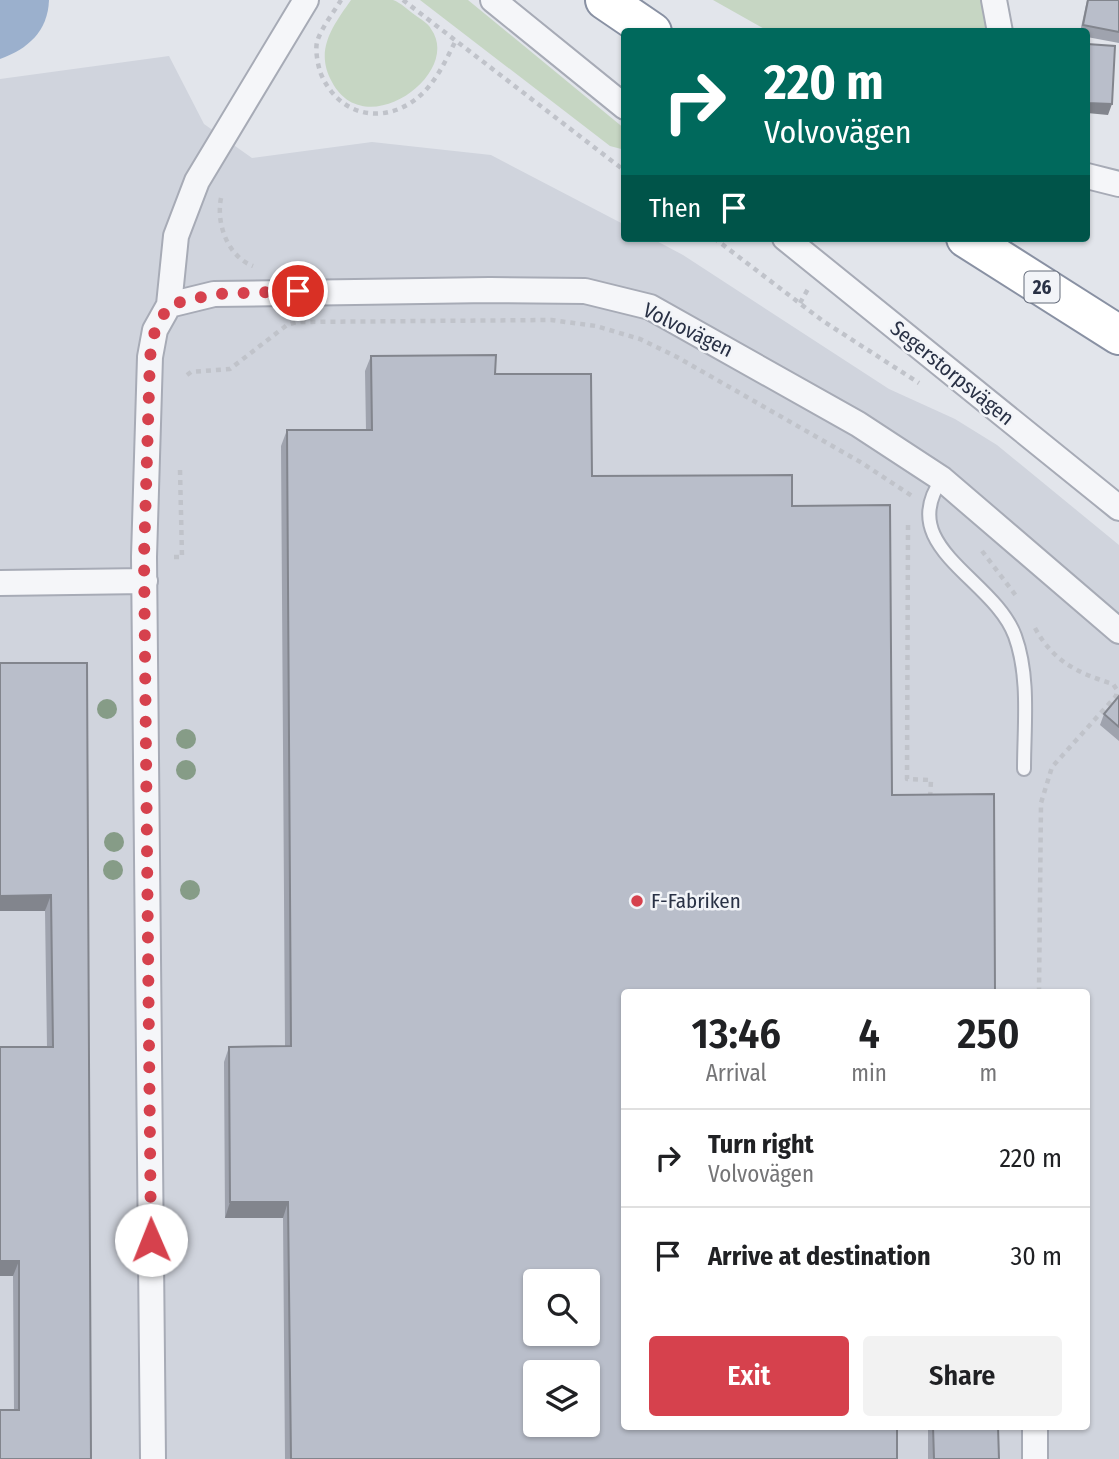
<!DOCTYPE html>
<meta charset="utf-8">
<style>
:root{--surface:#fff;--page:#f2f2f2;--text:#202124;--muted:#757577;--line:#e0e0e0;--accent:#d6414d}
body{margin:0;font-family:"Fira Sans Condensed",sans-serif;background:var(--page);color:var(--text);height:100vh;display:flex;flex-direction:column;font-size:26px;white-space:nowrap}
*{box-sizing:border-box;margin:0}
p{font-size:23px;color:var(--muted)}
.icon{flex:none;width:38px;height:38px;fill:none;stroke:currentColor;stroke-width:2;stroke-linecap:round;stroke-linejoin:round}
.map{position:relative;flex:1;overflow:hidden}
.sheet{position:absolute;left:621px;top:989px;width:469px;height:441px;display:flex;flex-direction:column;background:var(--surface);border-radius:7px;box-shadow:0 2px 5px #0004}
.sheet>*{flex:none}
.hud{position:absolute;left:621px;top:28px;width:469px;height:214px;border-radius:7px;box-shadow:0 2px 5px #0004;background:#00695c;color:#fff;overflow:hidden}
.tools{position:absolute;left:523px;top:1269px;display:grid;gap:14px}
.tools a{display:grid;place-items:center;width:77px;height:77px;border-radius:7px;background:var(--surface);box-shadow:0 2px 5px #0004;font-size:35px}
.pin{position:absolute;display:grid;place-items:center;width:60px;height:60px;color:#fff;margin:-30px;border:4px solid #fff;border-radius:50%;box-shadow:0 2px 7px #0007}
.me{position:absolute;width:77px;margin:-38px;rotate:359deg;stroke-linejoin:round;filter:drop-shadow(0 0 5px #0008)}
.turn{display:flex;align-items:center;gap:24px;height:147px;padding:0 28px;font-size:32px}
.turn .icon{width:91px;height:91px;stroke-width:2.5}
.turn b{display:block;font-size:49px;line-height:60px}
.then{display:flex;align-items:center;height:66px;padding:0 28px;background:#0003;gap:14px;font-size:26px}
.eta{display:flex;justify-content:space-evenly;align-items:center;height:119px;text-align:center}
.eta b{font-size:42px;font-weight:600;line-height:49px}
.action{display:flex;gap:14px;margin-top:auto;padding:14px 28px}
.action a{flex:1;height:80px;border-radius:7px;background:var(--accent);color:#fff;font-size:28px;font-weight:600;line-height:80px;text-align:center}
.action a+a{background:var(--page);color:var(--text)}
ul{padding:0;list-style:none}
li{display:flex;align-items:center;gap:21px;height:98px;padding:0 28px;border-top:2px solid var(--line)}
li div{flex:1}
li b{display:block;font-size:26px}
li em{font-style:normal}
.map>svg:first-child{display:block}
</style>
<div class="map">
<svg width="1119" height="1459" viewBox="0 0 1119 1459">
<rect width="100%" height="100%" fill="#e2e5eb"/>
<path fill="#d0d4dd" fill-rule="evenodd" d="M169,56l35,68 48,34 120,-16 119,13 134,70v13h26l32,17 206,134 66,30 42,26 122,100v914h-1119v-1380zM625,992h462v434h-462zM536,1281h52v53h-52zM536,1372h52v52h-52z"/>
<path fill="#c6d6c3" d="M351,0c12,0 29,0 42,0 7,2 16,11 22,15 5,4 13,8 16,14 32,44 -66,116 -99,53 -18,-32 1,-56 19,-82z
M420,0h48l157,129v21l-15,-4z
M713,0h271l5,31h-221z"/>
<path fill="#9bb0cd" d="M0,0h49c-1,31 -21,49 -49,59z"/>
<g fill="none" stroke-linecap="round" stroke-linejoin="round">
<defs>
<path id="service" d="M942,479c-48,68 52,99 73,157 15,41 9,90 9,133"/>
<path id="minor" d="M493,0l132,107
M994,0l6,32
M1087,176l32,8
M785,238l334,270
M169,305l45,-11 276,-4 95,1 65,16 208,117 84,55 177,152
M0,583l145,-2
M1035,1426v33
M153,1459l-9,-902 6,-200 5,-27 14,-25 7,-69 21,-55 109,-181"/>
<path id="trunk" d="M605,0l47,32
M966,238l153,97"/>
</defs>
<use href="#service" stroke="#a7abb6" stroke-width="16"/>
<use href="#minor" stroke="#a7abb6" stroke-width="28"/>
<use href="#trunk" stroke="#8991a3" stroke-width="42"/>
<path stroke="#c0c3ca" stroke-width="4.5" stroke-dasharray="5 5" stroke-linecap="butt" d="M341,0c-7,12 -20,28 -24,42 -2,9 1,24 4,32 15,36 52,51 88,30 24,-15 35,-40 47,-64
M403,0l222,171
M221,198c-5,25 6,58 32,68
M714,238l109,83 96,62
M800,303l8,-14
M187,375l4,-3 39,-3 57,-44 10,-3 254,-2 45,6 44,13 37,18 185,106 50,33
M908,525l-1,254 24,1 -1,19
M982,551l35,46
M174,557h8l-2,-87
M1035,628c18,33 42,45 78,56l4,6 -1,6 -64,71 -11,36 -2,189"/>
<use href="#service" stroke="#f5f6f9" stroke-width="12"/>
<use href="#minor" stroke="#f5f6f9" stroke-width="24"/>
<use href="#trunk" stroke="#fff" stroke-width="38"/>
</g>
<g fill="#869c87">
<circle cx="107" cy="709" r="10"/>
<circle cx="186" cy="739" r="10"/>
<circle cx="186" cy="770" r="10"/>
<circle cx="114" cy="842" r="10"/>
<circle cx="113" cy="870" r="10"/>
<circle cx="190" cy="890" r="10"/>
</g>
<path fill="#9fa3ae" d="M1087,0h32v43l-32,-6v-5h-7z
M371,356l124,18 97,102 33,516 272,467h-612l-2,-241h-58l-1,-156 5,-15 56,-1 -4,-600 6,-16h79l-1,-59z
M87,663l4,796 -77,-49 -1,-134h-13v-229h47l-2,-136z
M1119,696v45l-19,-16 4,-11z
M928,1426h70l1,33h-71z"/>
<path fill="#82858d" d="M1087,103l25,1 -4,11 -21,-2z
M51,895l-6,16h-45v-15z
M230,1202h58l-5,16h-58z
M0,1261h19l-6,15h-13z"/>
<path fill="#b9beca" stroke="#82858d" stroke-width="2" fill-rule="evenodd" d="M1088,0h31v32l-36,-7z
M1087,44l28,2 -3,58 -25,-1z
M496,355l-1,19h96l1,102 200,-1v31l98,-1 2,290 102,-1 1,198h-370v434h272v33h-606l-3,-257h-58l-1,-155 62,-1 -4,-616h85l-1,-74zM536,1281h52v53h-52zM536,1372h52v52h-52z
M0,663h87l4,796h-91v-49h19v-149h-19v-214h53l-2,-152 -51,1z
M1119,696v31l-15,-13z
M933,1426h65l1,33h-65z"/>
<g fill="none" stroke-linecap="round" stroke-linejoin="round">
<path stroke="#d6414d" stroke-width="12" stroke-dasharray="0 21.6" d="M151,1240l-7,-683 6,-200 5,-27 14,-25 45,-11 84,-3"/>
</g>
<circle fill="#d6414d" stroke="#f2f4f8" stroke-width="2.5" cx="637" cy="901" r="7"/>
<g text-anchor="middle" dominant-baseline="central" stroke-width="5" stroke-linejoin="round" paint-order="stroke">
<rect fill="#f2f4f8" stroke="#656c7b" stroke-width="2" x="1024.5" y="271.5" width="35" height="31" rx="5"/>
<g font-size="19" font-weight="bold" fill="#293145">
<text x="1042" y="287">26</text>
</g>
<g font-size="21" fill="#293145" stroke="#f2f4f8">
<text transform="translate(688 330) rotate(26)">Volvovägen</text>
<text transform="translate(952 373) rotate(39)">Segerstorpsvägen</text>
</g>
<g font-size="21" fill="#293145" stroke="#f2f4f8" text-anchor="start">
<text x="651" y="901">F-Fabriken</text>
</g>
</g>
</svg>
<div class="tools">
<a><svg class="icon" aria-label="search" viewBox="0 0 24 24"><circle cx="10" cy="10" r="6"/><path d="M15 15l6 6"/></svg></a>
<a><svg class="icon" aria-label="layers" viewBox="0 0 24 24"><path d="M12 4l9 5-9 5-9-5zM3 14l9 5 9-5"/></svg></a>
</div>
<div class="pin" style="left:298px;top:291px;background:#d93025"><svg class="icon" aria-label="arrive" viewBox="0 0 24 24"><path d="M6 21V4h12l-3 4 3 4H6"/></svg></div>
<svg class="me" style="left:151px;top:1240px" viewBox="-20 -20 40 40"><circle r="19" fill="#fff"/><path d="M0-13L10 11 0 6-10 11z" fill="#d6414d"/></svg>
<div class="hud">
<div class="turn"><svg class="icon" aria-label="right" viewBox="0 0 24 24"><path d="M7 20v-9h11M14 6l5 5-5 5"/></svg><div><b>220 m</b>Volvovägen</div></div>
<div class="then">Then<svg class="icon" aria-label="arrive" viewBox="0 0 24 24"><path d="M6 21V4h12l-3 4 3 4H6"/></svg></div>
</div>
<section class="sheet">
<div class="eta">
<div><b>13:46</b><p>Arrival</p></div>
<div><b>4</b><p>min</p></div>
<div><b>250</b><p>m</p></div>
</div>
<ul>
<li><svg class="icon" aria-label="right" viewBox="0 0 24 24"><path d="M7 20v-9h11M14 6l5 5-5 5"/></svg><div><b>Turn right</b><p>Volvovägen</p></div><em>220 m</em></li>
<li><svg class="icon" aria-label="arrive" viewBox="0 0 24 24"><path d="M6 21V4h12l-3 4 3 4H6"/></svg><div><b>Arrive at destination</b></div><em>30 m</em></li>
</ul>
<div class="action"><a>Exit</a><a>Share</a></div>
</section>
</div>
